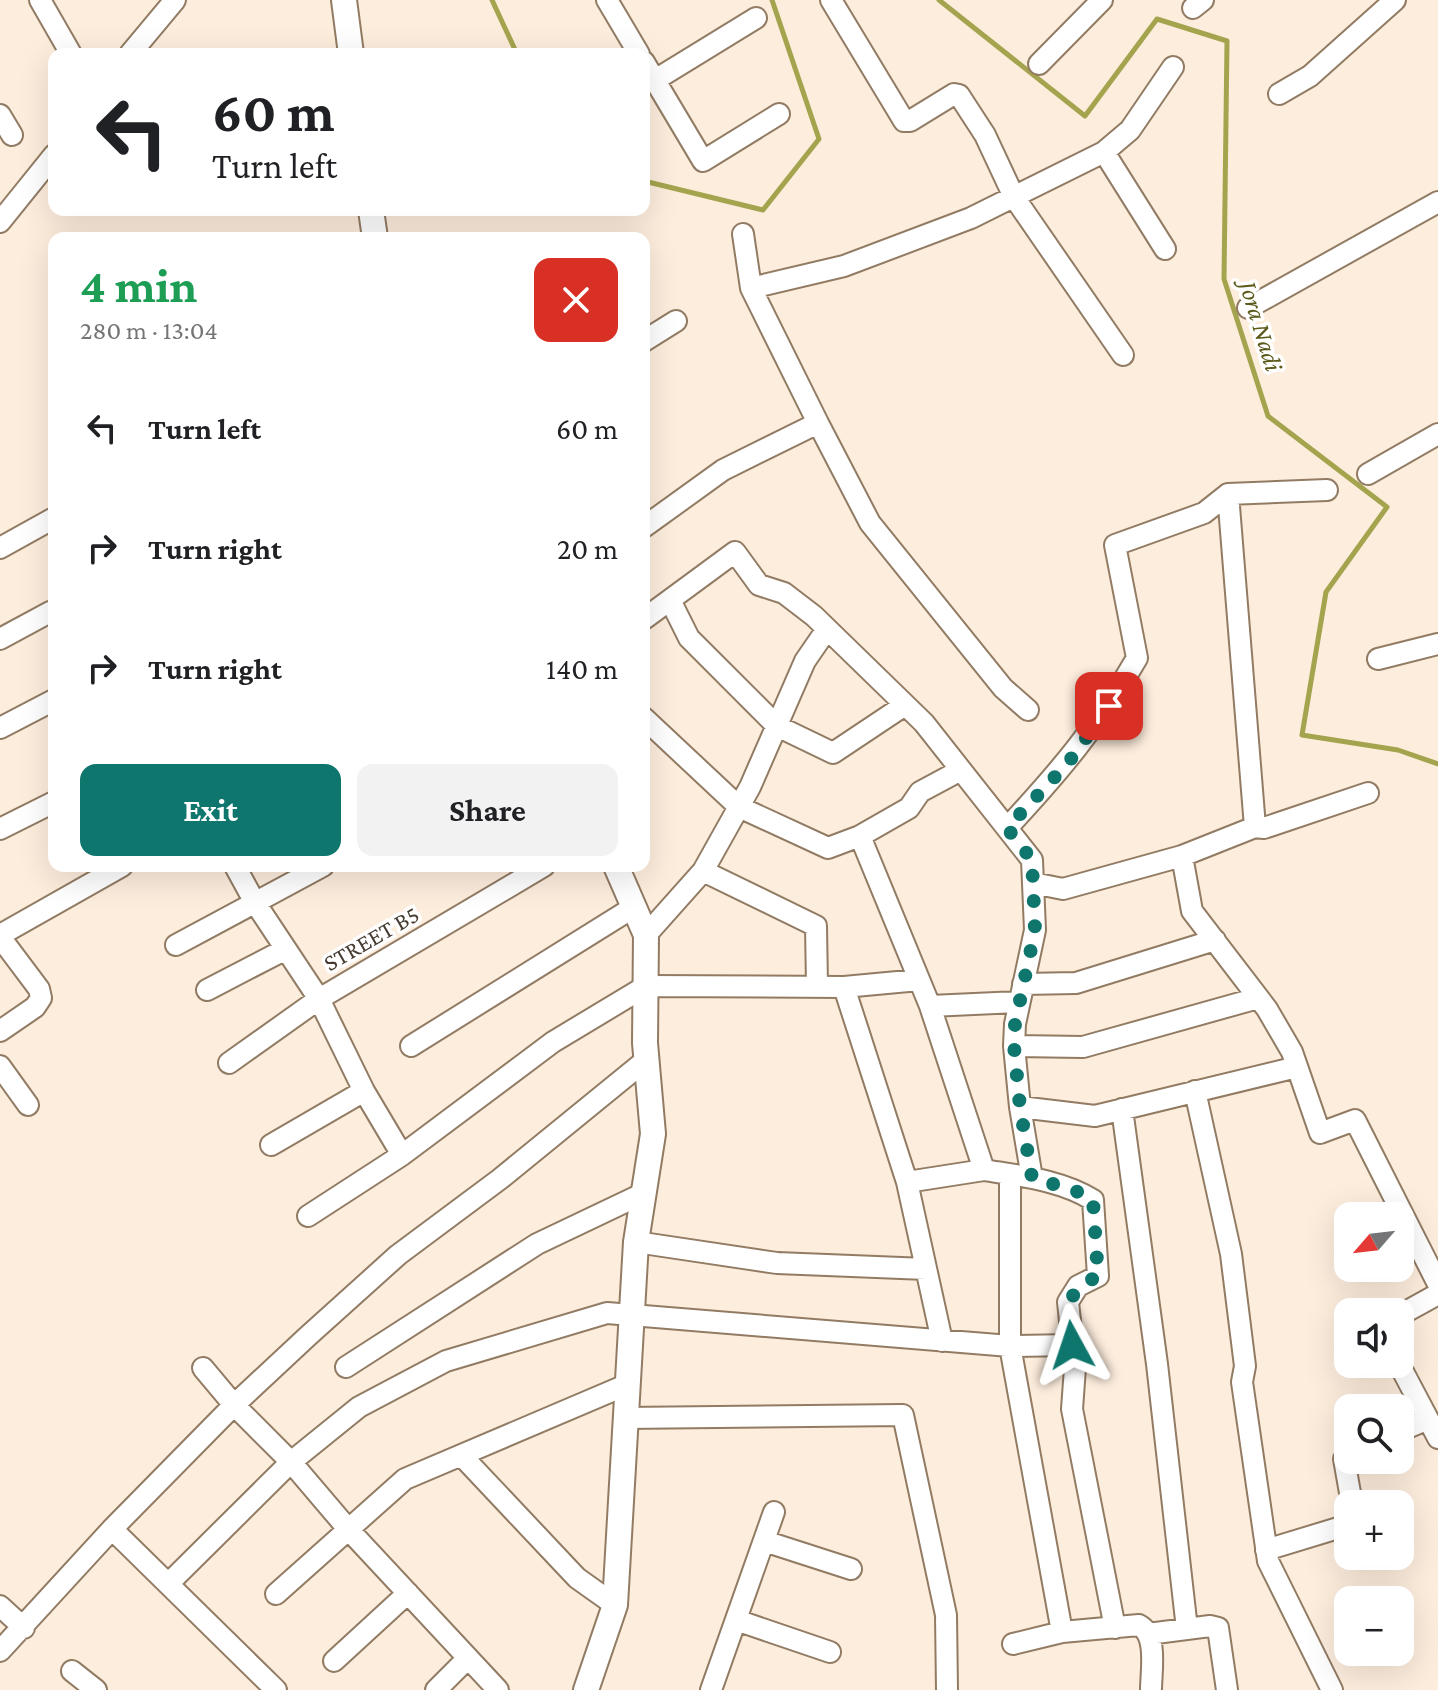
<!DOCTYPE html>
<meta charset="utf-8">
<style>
:root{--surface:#fff;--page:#f2f2f2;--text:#202124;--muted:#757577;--accent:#0f766e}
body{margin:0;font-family:"Crimson Pro",serif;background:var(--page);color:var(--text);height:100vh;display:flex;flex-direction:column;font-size:30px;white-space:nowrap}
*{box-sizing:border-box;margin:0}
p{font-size:26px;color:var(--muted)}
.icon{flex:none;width:44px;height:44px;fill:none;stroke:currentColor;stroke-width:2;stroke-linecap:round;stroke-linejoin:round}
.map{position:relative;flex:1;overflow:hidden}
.panel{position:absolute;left:48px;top:232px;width:602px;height:640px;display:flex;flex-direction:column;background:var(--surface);border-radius:16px;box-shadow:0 8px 32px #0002}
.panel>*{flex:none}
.banner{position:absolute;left:48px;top:48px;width:602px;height:168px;border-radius:16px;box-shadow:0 8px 32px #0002;background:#fff;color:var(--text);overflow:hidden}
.needle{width:52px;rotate:242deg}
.buttons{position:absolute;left:1334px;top:1202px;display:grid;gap:16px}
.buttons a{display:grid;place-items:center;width:80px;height:80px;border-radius:16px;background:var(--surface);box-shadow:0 8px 32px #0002;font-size:40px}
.pin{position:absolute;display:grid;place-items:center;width:68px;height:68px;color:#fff;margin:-34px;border-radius:16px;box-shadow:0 4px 12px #0006}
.me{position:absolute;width:88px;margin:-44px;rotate:355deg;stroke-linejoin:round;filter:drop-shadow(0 0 6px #0008)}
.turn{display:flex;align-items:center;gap:28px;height:168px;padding:0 32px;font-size:36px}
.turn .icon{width:104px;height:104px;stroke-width:2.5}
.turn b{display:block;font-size:56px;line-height:68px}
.round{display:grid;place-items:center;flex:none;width:84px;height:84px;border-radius:16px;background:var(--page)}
.overview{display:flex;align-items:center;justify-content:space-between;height:136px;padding:0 32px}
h1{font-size:48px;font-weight:700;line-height:60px;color:#1e9e55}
.action{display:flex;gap:16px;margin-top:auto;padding:16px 32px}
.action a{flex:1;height:92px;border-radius:16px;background:var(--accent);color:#fff;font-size:32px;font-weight:700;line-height:92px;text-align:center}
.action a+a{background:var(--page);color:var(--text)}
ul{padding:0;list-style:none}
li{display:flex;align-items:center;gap:24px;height:120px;padding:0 32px}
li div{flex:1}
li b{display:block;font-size:30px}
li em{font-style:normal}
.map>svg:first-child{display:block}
</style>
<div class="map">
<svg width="1438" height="1690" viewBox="0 0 1438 1690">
<rect width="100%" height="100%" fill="#fdeddd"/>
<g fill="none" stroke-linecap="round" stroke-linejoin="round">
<path stroke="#a5a44e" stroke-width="5" d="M492,0l25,54
M939,0l146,116 72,-97 70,22 -3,238 44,137 119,91 -61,85 -24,143 96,15 40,14
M644,181l119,29 56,-71 -47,-139"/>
<defs>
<path id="minor" d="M40,0l31,54
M607,0l32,54
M831,0l73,121h6l44,-27 5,1 26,40 29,62 109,158
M1193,8l10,-8
M130,54l45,-54
M644,62l59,99 76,-47
M1039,64l63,-64
M655,80l101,-62
M1279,94l31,-18 85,-76
M0,115l12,20
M1104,152l61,97
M0,222l54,-67
M743,234l8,54 67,135
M751,288l93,-22 127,-48 133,-66 26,-22 43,-63
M1248,308l190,-106
M644,341l32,-20
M1368,474l70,-40
M644,527l79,-57 95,-47 52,100 133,165 25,22
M0,548l54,-30
M670,600l19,38 88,88 56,27 72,-48
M644,619l91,-67 24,33 25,8 30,23 110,107 108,137 3,70 -20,94 -1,22 6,61 12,71
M0,639l50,-27
M1378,659l60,-15
M644,718l95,89 89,41 32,-12
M0,728l54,-28
M961,770l-41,22 -11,16 -49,28 70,170 89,-4
M1255,827l-27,-333 99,-4
M1007,828c53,-57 91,-102 130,-170l-22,-113 89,-32 24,-19
M0,829l54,-27
M1182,856l10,55 75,98 25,43 28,81 35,-13 83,164
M235,866l19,35 65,98 45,92
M703,871l113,55 1,60
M1033,883l30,6 119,-33 73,-29 9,1 104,-35
M0,935l122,-69
M646,935l57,-64 47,-84 55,-126 22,-32
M0,937l39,52 2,9 -6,9 -35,24
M176,945l147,-79
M919,980l-75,7 63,195 77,-12
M1023,984l53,-1 139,-43
M207,990l79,-41
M930,1006l54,164c36,6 77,10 109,30l5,76 -20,10 -10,16 7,66 -3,41 43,219
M411,1046l223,-139
M1014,1046l69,1 175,-49
M229,1063l90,-64 225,-133
M0,1066l28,39
M1195,1091l36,163 14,112 -3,16 26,179 64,129
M1020,1107l75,9 202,-49
M1122,1109l35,255 30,265
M271,1145l93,-54 38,64 151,-113 93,-56 198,1
M1010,1174v172l52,286
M907,1182l35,159
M308,1216l94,-61
M636,1242l141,21 149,6
M1400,1315l38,-21
M1399,1364l39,74
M346,1367l191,-123 105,-50
M203,1368l31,37 57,57 57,67 150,161
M624,1418l279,-3 43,200 1,75
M1400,1431l28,-12
M1348,1454l-4,5 8,45
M462,1456l115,122 38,27
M112,1529l164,161
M764,1541l87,28
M1266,1550l82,-25
M168,1584l123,-122 68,-55 87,-46 161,-48 403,33 62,-1
M276,1594l129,-115 221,-94
M0,1606l24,22
M736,1620l94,32
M1148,1634l62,-8 8,2 9,62
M1013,1644l49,-12 77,-7c19,10 12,46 12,65
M0,1651l112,-122 122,-124 74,-69 90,-81 102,-76 146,-119
M334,1661l74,-68
M72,1671l24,19
M436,1690l32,-32
M711,1690l63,-178"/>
<path id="tertiary" d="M344,0l7,54
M371,210l4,28
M586,1690l29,-85 21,-363 17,-108 -8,-91 1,-108 -30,-69"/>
</defs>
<use href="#minor" stroke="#927b63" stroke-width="24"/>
<use href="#tertiary" stroke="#927b63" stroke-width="28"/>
<use href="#minor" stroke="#fff" stroke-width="20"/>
<use href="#tertiary" stroke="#fff" stroke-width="24"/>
</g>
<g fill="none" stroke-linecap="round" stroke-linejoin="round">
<path stroke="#0f766e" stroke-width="14" stroke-dasharray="0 25.2" d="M1072,1345c-3,-38 -11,-50 26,-69l-5,-76 -19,-10 -42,-12 -12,-71 -6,-61 1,-22 20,-94 -3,-70 -25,-32 61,-65 41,-57"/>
</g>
<g text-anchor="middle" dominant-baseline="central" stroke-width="7" stroke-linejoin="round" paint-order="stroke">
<g font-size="24" fill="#453b30" stroke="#fff">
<text transform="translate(371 938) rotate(-30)">STREET B5</text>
</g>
<g font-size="26" font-style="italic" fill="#5c5a1b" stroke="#fff">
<text transform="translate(1261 326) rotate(73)">Jora Nadi</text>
</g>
</g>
</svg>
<div class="buttons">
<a><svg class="needle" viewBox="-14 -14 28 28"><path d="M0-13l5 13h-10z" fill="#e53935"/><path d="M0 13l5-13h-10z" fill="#757577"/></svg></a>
<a><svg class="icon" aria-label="sound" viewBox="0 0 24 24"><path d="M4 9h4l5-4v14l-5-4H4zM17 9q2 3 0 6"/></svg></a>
<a><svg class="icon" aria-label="search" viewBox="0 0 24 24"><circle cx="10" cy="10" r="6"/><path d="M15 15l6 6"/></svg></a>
<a>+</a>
<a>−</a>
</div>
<div class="pin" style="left:1109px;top:706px;background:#d93025"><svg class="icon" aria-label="arrive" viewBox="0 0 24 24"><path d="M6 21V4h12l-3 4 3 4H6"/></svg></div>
<svg class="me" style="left:1072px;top:1345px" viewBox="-20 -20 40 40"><path d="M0-17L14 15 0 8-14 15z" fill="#0f766e" stroke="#fff" stroke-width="4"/></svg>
<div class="banner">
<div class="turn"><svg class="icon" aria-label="left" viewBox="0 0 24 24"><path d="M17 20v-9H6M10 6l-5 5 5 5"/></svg><div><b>60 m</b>Turn left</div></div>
</div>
<section class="panel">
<div class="overview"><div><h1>4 min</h1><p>280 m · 13:04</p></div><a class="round" style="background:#d93025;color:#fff"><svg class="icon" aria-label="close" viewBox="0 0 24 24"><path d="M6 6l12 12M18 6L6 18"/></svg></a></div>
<ul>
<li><svg class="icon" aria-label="left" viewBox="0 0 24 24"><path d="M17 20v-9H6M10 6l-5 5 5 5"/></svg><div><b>Turn left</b></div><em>60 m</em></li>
<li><svg class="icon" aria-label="right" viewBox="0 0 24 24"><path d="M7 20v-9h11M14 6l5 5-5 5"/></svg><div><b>Turn right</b></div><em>20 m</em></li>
<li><svg class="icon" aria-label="right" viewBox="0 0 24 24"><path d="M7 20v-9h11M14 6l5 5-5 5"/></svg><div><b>Turn right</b></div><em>140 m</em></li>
</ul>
<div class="action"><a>Exit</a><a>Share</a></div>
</section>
</div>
